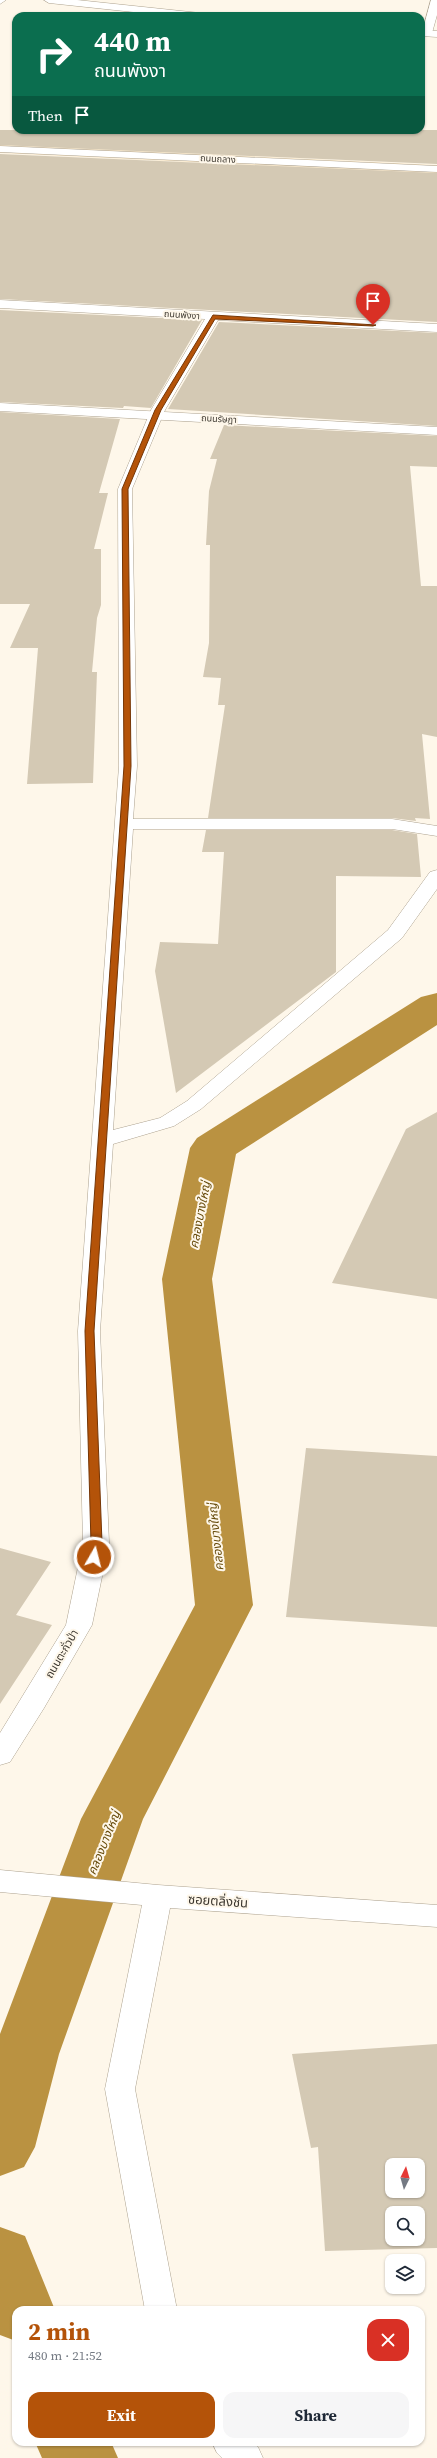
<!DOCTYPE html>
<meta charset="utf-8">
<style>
:root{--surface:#fff;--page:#f6f6f7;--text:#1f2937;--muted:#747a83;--accent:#b45309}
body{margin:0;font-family:"Source Serif 4","Noto Sans Thai",serif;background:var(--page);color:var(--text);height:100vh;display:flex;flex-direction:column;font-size:15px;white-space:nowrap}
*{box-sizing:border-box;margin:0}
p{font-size:13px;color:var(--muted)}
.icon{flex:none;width:22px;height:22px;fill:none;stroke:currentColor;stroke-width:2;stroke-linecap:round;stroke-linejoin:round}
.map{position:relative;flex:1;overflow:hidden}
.sheet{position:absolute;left:12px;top:2306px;width:413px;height:140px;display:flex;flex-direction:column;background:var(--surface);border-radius:12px;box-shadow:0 1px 3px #0004}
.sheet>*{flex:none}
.banner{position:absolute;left:12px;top:12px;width:413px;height:122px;border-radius:12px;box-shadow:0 1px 3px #0004;background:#0b6e4f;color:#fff;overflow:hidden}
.needle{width:26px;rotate:5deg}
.tools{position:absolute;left:385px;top:2158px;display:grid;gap:8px}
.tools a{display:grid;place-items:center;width:40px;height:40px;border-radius:8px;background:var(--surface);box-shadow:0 1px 3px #0004;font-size:20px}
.pin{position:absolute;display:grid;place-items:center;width:34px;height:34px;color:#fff;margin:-41px -17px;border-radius:50% 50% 50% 0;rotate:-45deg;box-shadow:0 0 4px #0007}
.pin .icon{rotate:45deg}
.me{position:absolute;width:44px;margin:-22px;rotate:8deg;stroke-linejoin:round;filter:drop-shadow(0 0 3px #0008)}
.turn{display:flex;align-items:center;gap:14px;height:84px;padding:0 16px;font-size:18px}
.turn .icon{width:52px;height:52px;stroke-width:2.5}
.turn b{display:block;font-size:28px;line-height:34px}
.then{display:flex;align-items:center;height:38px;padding:0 16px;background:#0003;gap:8px;font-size:15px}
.round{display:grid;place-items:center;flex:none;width:42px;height:42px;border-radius:12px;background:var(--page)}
.head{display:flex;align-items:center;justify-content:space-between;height:68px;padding:0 16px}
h1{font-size:24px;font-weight:700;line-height:30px;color:var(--accent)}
.button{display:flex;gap:8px;margin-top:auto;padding:8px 16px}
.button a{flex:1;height:46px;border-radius:12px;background:var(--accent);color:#fff;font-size:16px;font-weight:700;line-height:46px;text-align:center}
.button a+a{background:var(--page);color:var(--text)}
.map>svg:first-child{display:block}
</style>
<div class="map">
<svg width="437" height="2458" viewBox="0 0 437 2458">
<rect width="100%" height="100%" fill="#fef7ea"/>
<path fill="#f9e9cd" d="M0,144l437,21v9l-437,-21z"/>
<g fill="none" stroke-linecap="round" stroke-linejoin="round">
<path fill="#ba9241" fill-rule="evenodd" d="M437,993v32l-201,129 -24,125 41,326 -110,214 -84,235 -24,93 -11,20 -24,9v-142l81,-215 114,-214 -33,-326 28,-131 7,-10 224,-141z
M0,2227l25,9 30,74h-39v31l-16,-6z
M35,2442h76l7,16h-76z"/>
</g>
<path fill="#d4c9b4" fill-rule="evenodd" d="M0,130h437v34l-437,-19z
M0,154l437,19v149l-437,-23z
M0,310l202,10 -51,88 -27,-2 -1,2 -123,-6z
M219,322l218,11v93l-269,-17z
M0,412l120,7 -21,74h9l-14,56h7v56l-4,13 -5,54h5l-4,111 -66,1 11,-136h-28l20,-44h-30z
M224,425l213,11v31l-27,-1 11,120h16v151l-15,-3 8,85 -15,-1 1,3 -24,-3h-184l17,-113h-7l3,-27 -18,-1 6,-34 1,-98h-4l3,-54 8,-32h-7z
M206,830h186l25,4 4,43 -85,-1v96l-160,121 -21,-122 5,-29 58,2 6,-92h-22z
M437,1112v187l-105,-16 74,-154z
M306,1448l131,8v171l-151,-10z
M0,1548l51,14 -35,53 36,10 -52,79z
M437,2044v204l-112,3 -7,-104 -7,1 -19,-94zM392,2165h26v26h-26zM392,2213h26v26h-26z"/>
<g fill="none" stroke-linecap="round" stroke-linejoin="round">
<defs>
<path id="minor" d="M431,0h6v15l-5,18 -5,3 -5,-3z
M0,146l437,20v6l-437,-20z
M0,300l437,24v8l-219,-12 -53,90 -33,79 5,277 -4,53h259l45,7v10l-45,-7h-259l-20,301 47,-12 27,-17 201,-171 42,-58 7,-2v19l-35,49 -201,171 -27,17 -61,18 -13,187 9,212 -17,82 -48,83 -34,54 -10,3v-32l66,-108 17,-82 -5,-212 41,-565 -1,-277 33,-79 54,-91 -205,-11z
M0,1870l158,15 279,20v22l-267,-19 -35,181 42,221h-32l-40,-221 37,-184 -142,-13z
M212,2442h41l5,5 5,11h-41l-5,-5z"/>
<path id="tertiary" d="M44,0h33l123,13 5,3h-34l-122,-13z
M421,30l16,1v6l-16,-1z
M0,403l437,24v8l-437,-24z"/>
<path id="secondary" d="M0,0h6l-6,4z"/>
</defs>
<use href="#minor" stroke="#ada28f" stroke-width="1"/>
<use href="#tertiary" stroke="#ada28f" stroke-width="1"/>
<use href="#secondary" stroke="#ada28f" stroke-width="1"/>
<use href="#minor" fill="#fff" fill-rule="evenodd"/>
<use href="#tertiary" fill="#fff" fill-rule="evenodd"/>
<use href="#secondary" fill="#fff" fill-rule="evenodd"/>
</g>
<path fill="#b45309" stroke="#753606" d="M213,315l163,10 -3,1 -158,-7 -54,91 -33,79 3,277 -37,565 8,212 -3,14 -5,3 -6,-3 3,-14 -6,-212 39,-565 -2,-277 33,-79z"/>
<g text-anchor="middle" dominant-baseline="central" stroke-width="4" stroke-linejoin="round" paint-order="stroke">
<g font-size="9" fill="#3b362e" stroke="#fef7ea">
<text transform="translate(218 159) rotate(3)">ถนนถลาง</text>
<text transform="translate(182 315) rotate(4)">ถนนพังงา</text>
<text transform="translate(219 419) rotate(3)">ถนนรัษฎา</text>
</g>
<g font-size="11" fill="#3b362e" stroke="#fef7ea">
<text transform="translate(62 1654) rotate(-60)">ถนนตะกั่วป่า</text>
</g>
<g font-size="12" font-style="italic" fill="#674b0b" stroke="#fef7ea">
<text transform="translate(200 1215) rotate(-79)">คลองบางใหญ่</text>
<text transform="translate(216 1537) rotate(-96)">คลองบางใหญ่</text>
<text transform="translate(104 1843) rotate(-68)">คลองบางใหญ่</text>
</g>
<g font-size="13" fill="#3b362e" stroke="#fef7ea">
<text transform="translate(218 1901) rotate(4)">ซอยตลิ่งชัน</text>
</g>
</g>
</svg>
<div class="tools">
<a><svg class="needle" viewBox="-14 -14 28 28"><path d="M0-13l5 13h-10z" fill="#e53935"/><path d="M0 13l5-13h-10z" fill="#747a83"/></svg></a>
<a><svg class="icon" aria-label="search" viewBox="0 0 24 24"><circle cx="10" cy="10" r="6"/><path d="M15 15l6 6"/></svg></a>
<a><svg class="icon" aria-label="layers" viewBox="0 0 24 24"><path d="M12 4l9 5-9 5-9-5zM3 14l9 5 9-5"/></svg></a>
</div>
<div class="pin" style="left:373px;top:325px;background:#d93025"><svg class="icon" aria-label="arrive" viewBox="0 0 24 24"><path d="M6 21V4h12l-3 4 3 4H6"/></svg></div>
<svg class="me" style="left:94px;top:1557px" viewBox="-20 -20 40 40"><circle r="17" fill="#b45309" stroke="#fff" stroke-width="3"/><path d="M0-11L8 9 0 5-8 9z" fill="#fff"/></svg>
<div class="banner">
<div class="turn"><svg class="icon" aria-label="right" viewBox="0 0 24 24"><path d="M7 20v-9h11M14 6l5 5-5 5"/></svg><div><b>440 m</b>ถนนพังงา</div></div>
<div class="then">Then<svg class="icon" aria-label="arrive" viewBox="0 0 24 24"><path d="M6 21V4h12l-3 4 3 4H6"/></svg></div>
</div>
<section class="sheet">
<div class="head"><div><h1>2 min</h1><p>480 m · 21:52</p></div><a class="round" style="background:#d93025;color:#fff"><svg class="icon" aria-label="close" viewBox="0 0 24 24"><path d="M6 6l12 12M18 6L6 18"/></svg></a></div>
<div class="button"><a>Exit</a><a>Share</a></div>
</section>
</div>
